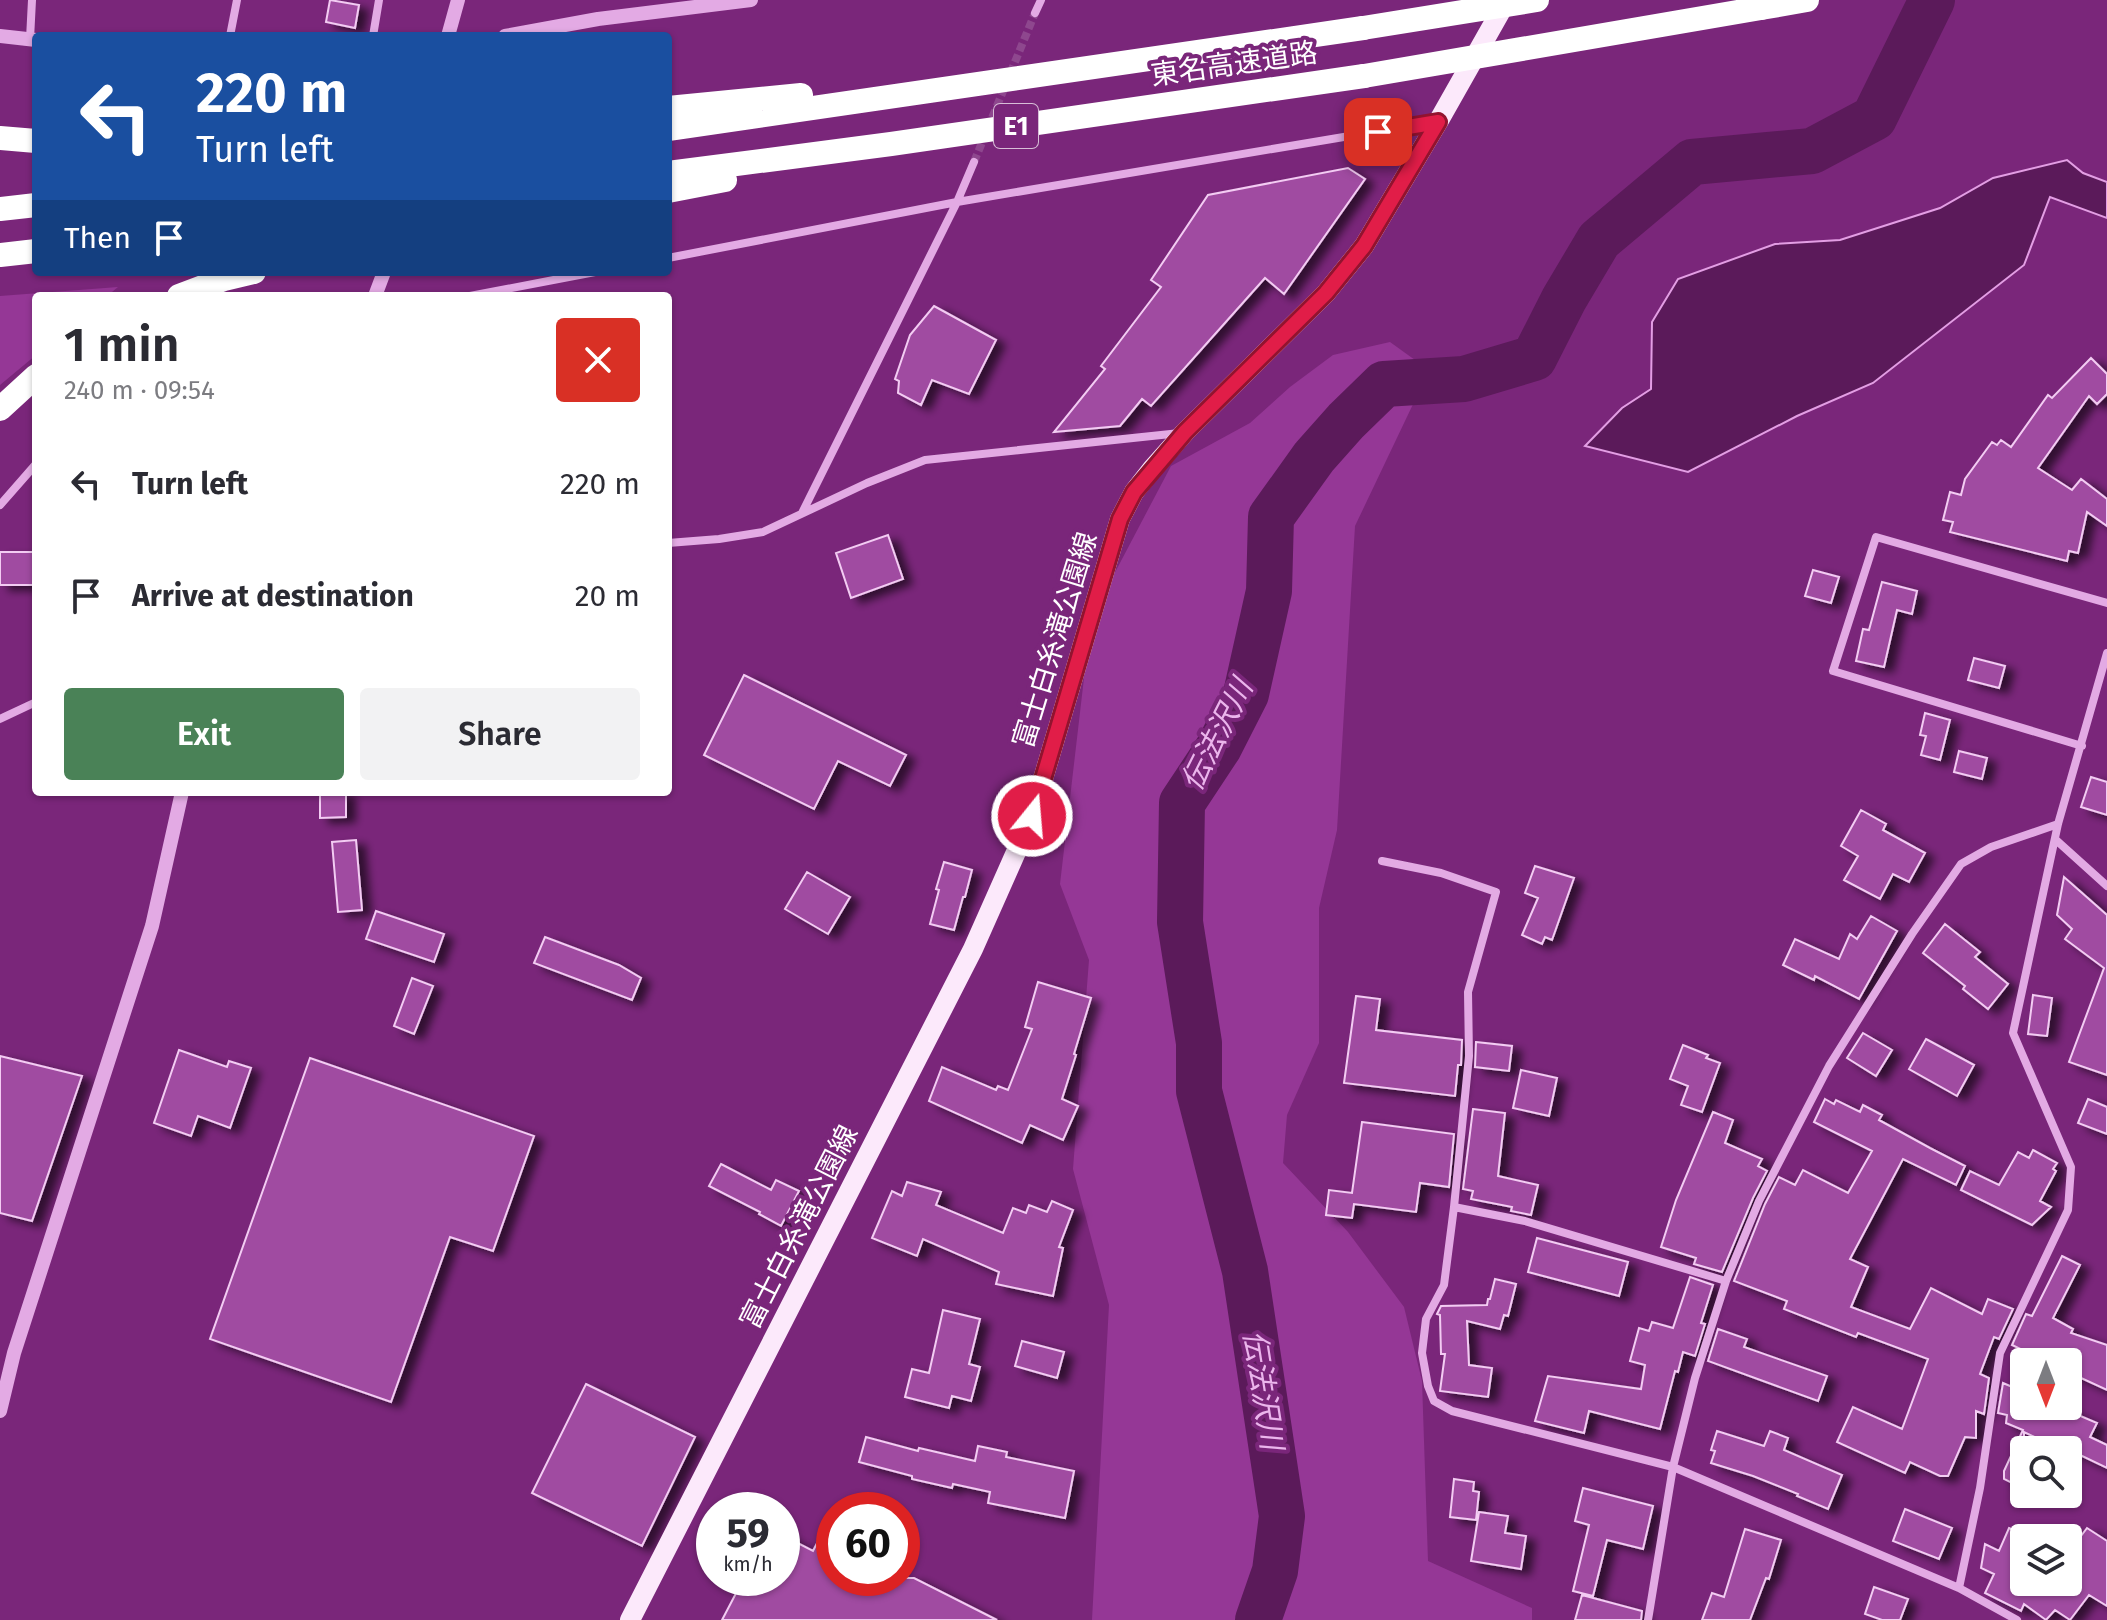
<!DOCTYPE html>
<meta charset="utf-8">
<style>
:root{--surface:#fff;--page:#f2f2f3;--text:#2b2b33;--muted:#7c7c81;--accent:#4a8257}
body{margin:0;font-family:"Fira Sans","Noto Sans JP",sans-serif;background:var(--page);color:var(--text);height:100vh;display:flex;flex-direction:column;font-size:30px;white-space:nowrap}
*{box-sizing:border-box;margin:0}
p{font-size:26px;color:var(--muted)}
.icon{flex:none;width:44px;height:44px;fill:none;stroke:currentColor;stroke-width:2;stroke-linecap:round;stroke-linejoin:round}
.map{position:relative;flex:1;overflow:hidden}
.panel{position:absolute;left:32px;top:292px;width:640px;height:504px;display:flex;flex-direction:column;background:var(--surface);border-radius:8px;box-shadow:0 2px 6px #0004}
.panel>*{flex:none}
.top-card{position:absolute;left:32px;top:32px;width:640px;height:244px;border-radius:8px;box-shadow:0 2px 6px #0004;background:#1a4fa0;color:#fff;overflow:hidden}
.needle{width:52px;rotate:180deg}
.fabs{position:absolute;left:2010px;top:1348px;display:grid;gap:16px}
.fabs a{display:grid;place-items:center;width:72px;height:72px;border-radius:8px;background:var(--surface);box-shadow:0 2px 6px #0004;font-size:40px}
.speed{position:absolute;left:696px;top:1492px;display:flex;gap:16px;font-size:40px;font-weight:700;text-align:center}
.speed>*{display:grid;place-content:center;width:104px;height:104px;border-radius:50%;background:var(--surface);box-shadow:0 2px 6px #0004;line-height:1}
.speed small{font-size:20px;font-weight:400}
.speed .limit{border:12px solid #d22;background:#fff;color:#111}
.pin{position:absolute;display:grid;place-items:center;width:68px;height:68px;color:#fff;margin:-34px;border-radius:16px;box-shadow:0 4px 12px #0006}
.me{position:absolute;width:88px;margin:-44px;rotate:17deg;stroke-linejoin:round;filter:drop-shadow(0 0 6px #0008)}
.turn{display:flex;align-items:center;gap:28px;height:168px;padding:0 32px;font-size:36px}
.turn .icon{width:104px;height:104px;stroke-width:2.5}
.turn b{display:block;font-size:56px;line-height:68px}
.then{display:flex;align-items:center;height:76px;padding:0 32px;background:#0003;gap:16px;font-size:30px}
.round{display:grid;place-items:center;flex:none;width:84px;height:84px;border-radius:8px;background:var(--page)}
.summary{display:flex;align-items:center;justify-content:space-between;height:136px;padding:0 32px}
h1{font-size:48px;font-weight:600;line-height:60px}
.action{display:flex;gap:16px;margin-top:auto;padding:16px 32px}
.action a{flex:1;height:92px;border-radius:8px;background:var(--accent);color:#fff;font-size:32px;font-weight:600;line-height:92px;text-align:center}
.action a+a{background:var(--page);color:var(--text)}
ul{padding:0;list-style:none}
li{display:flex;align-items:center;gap:24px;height:112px;padding:0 32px}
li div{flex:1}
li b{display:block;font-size:30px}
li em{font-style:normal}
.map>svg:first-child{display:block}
</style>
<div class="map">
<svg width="2107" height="1620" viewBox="0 0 2107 1620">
<defs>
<filter id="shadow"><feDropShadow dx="9" dy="5" stdDeviation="4" flood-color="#0009"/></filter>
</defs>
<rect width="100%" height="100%" fill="#7a267a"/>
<path fill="#953796" d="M118,287l-11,9h-71v59l-36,30v-89z
M1390,342l25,18v40l-60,126 -18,304 -18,78v135l-32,72 -4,48 65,69 56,75 18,74 6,180 104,47v12h-440l17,-315 -36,-136 16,-209 -29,-76 31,-266 80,-152 79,-43 40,-36 43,-32z"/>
<path fill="#5b1a5a" stroke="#e39ee4" stroke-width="2" d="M2067,160l16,13 24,9v36l-57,-21 -26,68 -151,118 -76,33 -109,56 -103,-26 37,-38 29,-19 1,-67 26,-43 97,-35 65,-4 100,-32 53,-30z"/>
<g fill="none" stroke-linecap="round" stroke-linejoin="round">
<path stroke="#5b1a5a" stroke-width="46" d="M1258,1620l17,-49 7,-55 -37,-245 -46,-180v-48l-19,-121 2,-119 37,-56 27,-53 23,-103 2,-74 43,-60 32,-36 38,-37 80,-5 70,-21 30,-59 35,-59 93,-78 120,-11 62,-33 58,-118"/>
</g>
<path fill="#a04ba1" stroke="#f3ccf3" stroke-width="2" filter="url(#shadow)" d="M330,0l29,5 -4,23 -29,-6z
M1348,168l17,11 -81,115 -19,-16 -114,128 -9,-7 -22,27 -66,6 51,-63 -4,-3 60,-79 -10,-7 57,-85z
M934,306l62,34 -27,54 -37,-14 -11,25 -23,-12 1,-12 -4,-2 15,-44z
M2091,358l16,16v20l-10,10 -8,-8 -51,72 34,22 9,-11 26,20v27l-20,-14 -9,41 -9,-2 -2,10 -117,-29 3,-10 -10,-2 7,-28 11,3 4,-16 27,-37 5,3 4,-5 10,7 37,-52 4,3z
M888,535l15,44 -52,19 -15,-45z
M0,552h36v33h-36z
M1813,570l26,7 -8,26 -26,-7z
M1882,582l35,9 -5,23 -15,-4 -13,57 -28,-6 7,-32 6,1z
M1974,658l31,8 -6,22 -31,-8z
M744,675l162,80 -16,31 -52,-25 -24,48 -110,-54z
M1925,713l25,7 -10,40 -19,-5 5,-19 -6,-1z
M1959,751l28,7 -5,21 -28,-7z
M2091,777l16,5v33l-26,-8z
M320,792h26v25l-26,1z
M1861,810l25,14 -3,6 42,23 -16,29 -16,-8 -13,25 -36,-19 14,-24 -17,-10z
M356,840l6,70 -24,2 -6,-70z
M944,862l28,8 -7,27h-2l-9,33 -24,-6 9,-34 -3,-1z
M1535,866l39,12 -22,62 -7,-3 -3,7 -20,-9 16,-37 -13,-5z
M807,872l43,25 -22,37 -43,-25z
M2064,877l43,38v160l-38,-13 35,-94 -39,-29 7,-10 -15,-14z
M376,911l68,23 -10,28 -68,-23z
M1871,916l26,15 -38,68 -44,-23 -1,4 -31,-15 12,-26 44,20 11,-25 7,5z
M1945,924l35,28 -5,5 33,27 -20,25 -25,-20 2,-3 -42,-33z
M545,937l74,28 22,13 -9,22 -98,-37z
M412,978l21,8 -19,48 -20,-8z
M1038,982l53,16 -17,56 2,1 -14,44 16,7 -15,34 -33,-15 -8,18 -93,-42 13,-34 54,23 2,-4 10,4 24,-61 -7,-2z
M2033,995l19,3 -5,38 -19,-2z
M1356,996l24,3 -4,31 86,10 -1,25h-3l-3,31 -111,-13z
M1863,1033l29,17 -16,26 -29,-18z
M1926,1039l48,26 -17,31 -48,-27z
M1476,1042l36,4 -3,25 -34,-4z
M1683,1045l25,10 -2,3 14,5 -18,49 -21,-7 7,-19 -18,-7z
M179,1050l48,17 2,-6 22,7 -21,60 -32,-12 -7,20 -37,-13z
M0,1056l82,20 -50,145 -32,-8z
M310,1058l224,78 -41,115 -43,-14 -59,165 -181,-63z
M1521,1070l36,8 -8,38 -36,-8z
M1825,1099l9,5 2,-4 24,12 3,-7 19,10 -3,5 51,28 35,18 -9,19 -53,-26 -53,100 18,8 -17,40 59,22 21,-41 51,26 6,-15 25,10 -14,30 -5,-2 -14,37 9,4 -5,36 -8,-3v27l-11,-1 -17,39h-8l-30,-14 -5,11 -68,-31 16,-35 49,22 26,-70 -70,-26 -2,4 -72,-28 3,-8 -53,-20 31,-77 14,-27 16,8 8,-15 45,23 24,-42 -58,-29z
M2088,1099l19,8v27l-29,-11z
M1473,1109l32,4 -7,63 40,9 -7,30 -20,-4 1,-4 -41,-8 2,-8 -10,-2z
M1713,1112l20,8 -8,23 37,16 -4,7 9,5 -14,27 -31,74 -28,-8 2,-6 -35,-11 15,-47z
M1362,1122l92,12 -5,53 -29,-4 -4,29 -62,-8 -2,14 -26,-3 3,-25 23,3z
M2033,1150l24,13 -4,6 3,2 -16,30 11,6 -19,18 -71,-35 9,-19 29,14 19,-33 11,6z
M721,1164l50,26 5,-10 23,11 -18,35 -22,-12 1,-2 -51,-26z
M907,1182l34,10 -5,13 67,28 10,-25 13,5 3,-8 18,7 5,-11 21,9 -14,37 4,1 -10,48 -57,-12 3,-12 -76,-33 -6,17 -45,-18 20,-47 10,5z
M1537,1238l91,24 -9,34 -91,-24z
M2062,1256l18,9 -27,53 20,11 -2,4 36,12v45l-39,-18v-10h-20l-36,-17 14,-31 6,2z
M1690,1277l23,8 -12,38 4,1 -10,32 -12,-4 -5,20 -3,-1 -15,58 -71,-18 -5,22 -49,-12 13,-45 93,13 4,-24 -15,-4 9,-33 10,3 3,-9 21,6z
M1495,1279l21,5 -8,32 -4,-1 -4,14 -33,-8 2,44 23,3 -4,29 -48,-6 5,-37h-4l-1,-39 -3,-1 4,-8 46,-1 1,-6h2z
M943,1310l37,9 -11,45 11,3 -9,34 -19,-5 -3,12 -44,-11 7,-28 17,4z
M1718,1329l29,10 -3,8 83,29 -9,25 -110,-40z
M1022,1341l42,11 -7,26 -42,-12z
M2003,1383l21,9v14h33l40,17 -7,14 17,8v23l-52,-25 -1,3 -30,-14v57l-20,-10v-8l19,-41 -17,-7 1,-8 -9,-2z
M586,1384l109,53 -53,109 -110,-53z
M1717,1431l47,15 6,-15 18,7 -4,12 58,25 -14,34 -31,-13 1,-2 -45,-18 -42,-13 4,-12 -4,-1z
M866,1437l52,14 1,-3 56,13 3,-15 29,6 -1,5 68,14 -9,47 -77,-15 2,-11 -37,-8 -1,4 -40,-9v-3l-53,-14z
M1454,1479l20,3 -1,9 6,1 -3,28 -26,-3z
M1583,1488l70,18 -10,43 -36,-9 -14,56 -20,-5 16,-66 -14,-4z
M1905,1509l47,19 -13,31 -46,-18z
M834,1510v68h80l83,42h-275l22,-42h38v-43l31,16z
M1479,1512l29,4 -3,17 21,3 -5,33 -50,-8z
M2009,1528l15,7v47h44v-54l13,8 6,-8 20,13v65l-18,-11 -19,25 -15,-10 -9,10 -22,-16 -3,7 -36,-18 9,-19 -13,-6 4,-24 14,7z
M1745,1529l36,11 -12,39 -3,-1 -16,42h-48l10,-27 12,4z
M1874,1587l34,12 -8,21h-18l-17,-6z
M1582,1595l60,16 -1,9h-66z"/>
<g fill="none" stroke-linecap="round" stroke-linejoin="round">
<path stroke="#8e478e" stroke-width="8" stroke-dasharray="8 4" stroke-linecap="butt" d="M974,162l61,-149"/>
<path stroke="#e3aae4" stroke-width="8" d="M1035,13l6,-13
M230,36l7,-36
M373,36l6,-36
M30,39l2,-39
M668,258l289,-56 476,-80
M470,296l125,-24
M0,505l36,-41
M802,513l155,-311 17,-40
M668,543l51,-4 44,-7 104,-49 58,-23 255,-27
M0,719l36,-17
M2082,746l-249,-75 43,-134 231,66
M2056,840l51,46
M1382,861l59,12 55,19 -28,100 1,64 -15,151 71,14 201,60
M1454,1207l-10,78 -18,34 -4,34 6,33 6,15 18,10 221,56 286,121 58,32
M1959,1588l21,-100 20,-135 68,-143 3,-43 -58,-134 45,-209 49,-171
M1648,1620l25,-153 22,-89 31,-97 33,-80 70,-135 83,-132 49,-70 30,-17 67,-23"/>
<path stroke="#e3aae4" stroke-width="14" d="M0,36l36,4
M448,36l10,-36
M505,36l93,-17 153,-19
M375,296l9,-24
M0,1411l14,-58 138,-427 30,-134"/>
<path stroke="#fce9fb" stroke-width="20" d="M630,1620l343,-671 59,-133 88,-297 14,-27 18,-23 33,-37 141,-139 38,-47 74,-124 69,-122"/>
<path stroke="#fff" stroke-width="24" d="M1761,8l46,-8
M668,108l133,-13
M668,129l695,-101
M0,138l36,3
M668,173l223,-29 473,-68
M668,191l57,-11
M0,209l36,-4
M0,255l36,-4
M179,296l45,-17 30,-7
M0,409l36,-33"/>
<path stroke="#fff" stroke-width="24" d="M1363,28l174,-28
M1364,76l397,-68"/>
</g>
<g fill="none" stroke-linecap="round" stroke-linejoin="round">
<defs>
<path id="route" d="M1032,816l88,-297 14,-27 51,-60 141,-139 38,-47 74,-124 -60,10"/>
</defs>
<use href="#route" stroke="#92132f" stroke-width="20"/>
<use href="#route" stroke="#e11d48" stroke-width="14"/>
</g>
<g text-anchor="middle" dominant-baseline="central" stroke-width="8" stroke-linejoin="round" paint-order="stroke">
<rect fill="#7a267a" stroke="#d7bed7" stroke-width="2" x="994" y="104" width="44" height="44" rx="6"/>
<g font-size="26" font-weight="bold" fill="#fff">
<text x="1016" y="126">E1</text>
</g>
<g font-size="28" fill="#fff" stroke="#7a267a">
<text transform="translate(1234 64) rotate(-8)">東名高速道路</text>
<text transform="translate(1055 640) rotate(-73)">富士白糸滝公園線</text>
<text transform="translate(799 1227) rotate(-63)">富士白糸滝公園線</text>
</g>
<g font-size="30" font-style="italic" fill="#ebb5ec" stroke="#7a267a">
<text transform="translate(1217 735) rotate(-63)">伝法沢川</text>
<text transform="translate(1263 1390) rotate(81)">伝法沢川</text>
</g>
</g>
</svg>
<div class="fabs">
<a><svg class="needle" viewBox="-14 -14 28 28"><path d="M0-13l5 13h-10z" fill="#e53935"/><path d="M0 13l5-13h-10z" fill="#7c7c81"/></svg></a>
<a><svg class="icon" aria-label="search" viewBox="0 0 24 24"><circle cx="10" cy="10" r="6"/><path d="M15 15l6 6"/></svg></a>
<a><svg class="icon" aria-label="layers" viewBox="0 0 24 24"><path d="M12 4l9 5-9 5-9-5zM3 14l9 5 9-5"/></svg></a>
</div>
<div class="speed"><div>59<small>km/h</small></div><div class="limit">60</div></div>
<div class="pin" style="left:1378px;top:132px;background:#d93025"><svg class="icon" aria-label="arrive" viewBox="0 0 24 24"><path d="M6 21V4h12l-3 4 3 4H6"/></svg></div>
<svg class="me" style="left:1032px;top:816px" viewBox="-20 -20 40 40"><circle r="17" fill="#e11d48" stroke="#fff" stroke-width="3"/><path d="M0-11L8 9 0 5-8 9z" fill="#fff"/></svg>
<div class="top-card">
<div class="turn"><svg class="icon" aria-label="left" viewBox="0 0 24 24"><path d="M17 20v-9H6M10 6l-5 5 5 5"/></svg><div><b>220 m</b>Turn left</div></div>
<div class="then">Then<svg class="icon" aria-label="arrive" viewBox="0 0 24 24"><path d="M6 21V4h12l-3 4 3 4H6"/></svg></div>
</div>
<section class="panel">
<div class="summary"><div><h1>1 min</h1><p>240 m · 09:54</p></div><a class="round" style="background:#d93025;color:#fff"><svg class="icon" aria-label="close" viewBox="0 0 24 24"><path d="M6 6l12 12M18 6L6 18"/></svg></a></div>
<ul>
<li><svg class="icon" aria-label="left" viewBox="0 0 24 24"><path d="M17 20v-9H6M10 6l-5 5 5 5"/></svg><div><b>Turn left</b></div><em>220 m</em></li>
<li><svg class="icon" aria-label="arrive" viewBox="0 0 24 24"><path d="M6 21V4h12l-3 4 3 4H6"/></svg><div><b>Arrive at destination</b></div><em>20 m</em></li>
</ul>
<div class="action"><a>Exit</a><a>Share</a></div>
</section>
</div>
